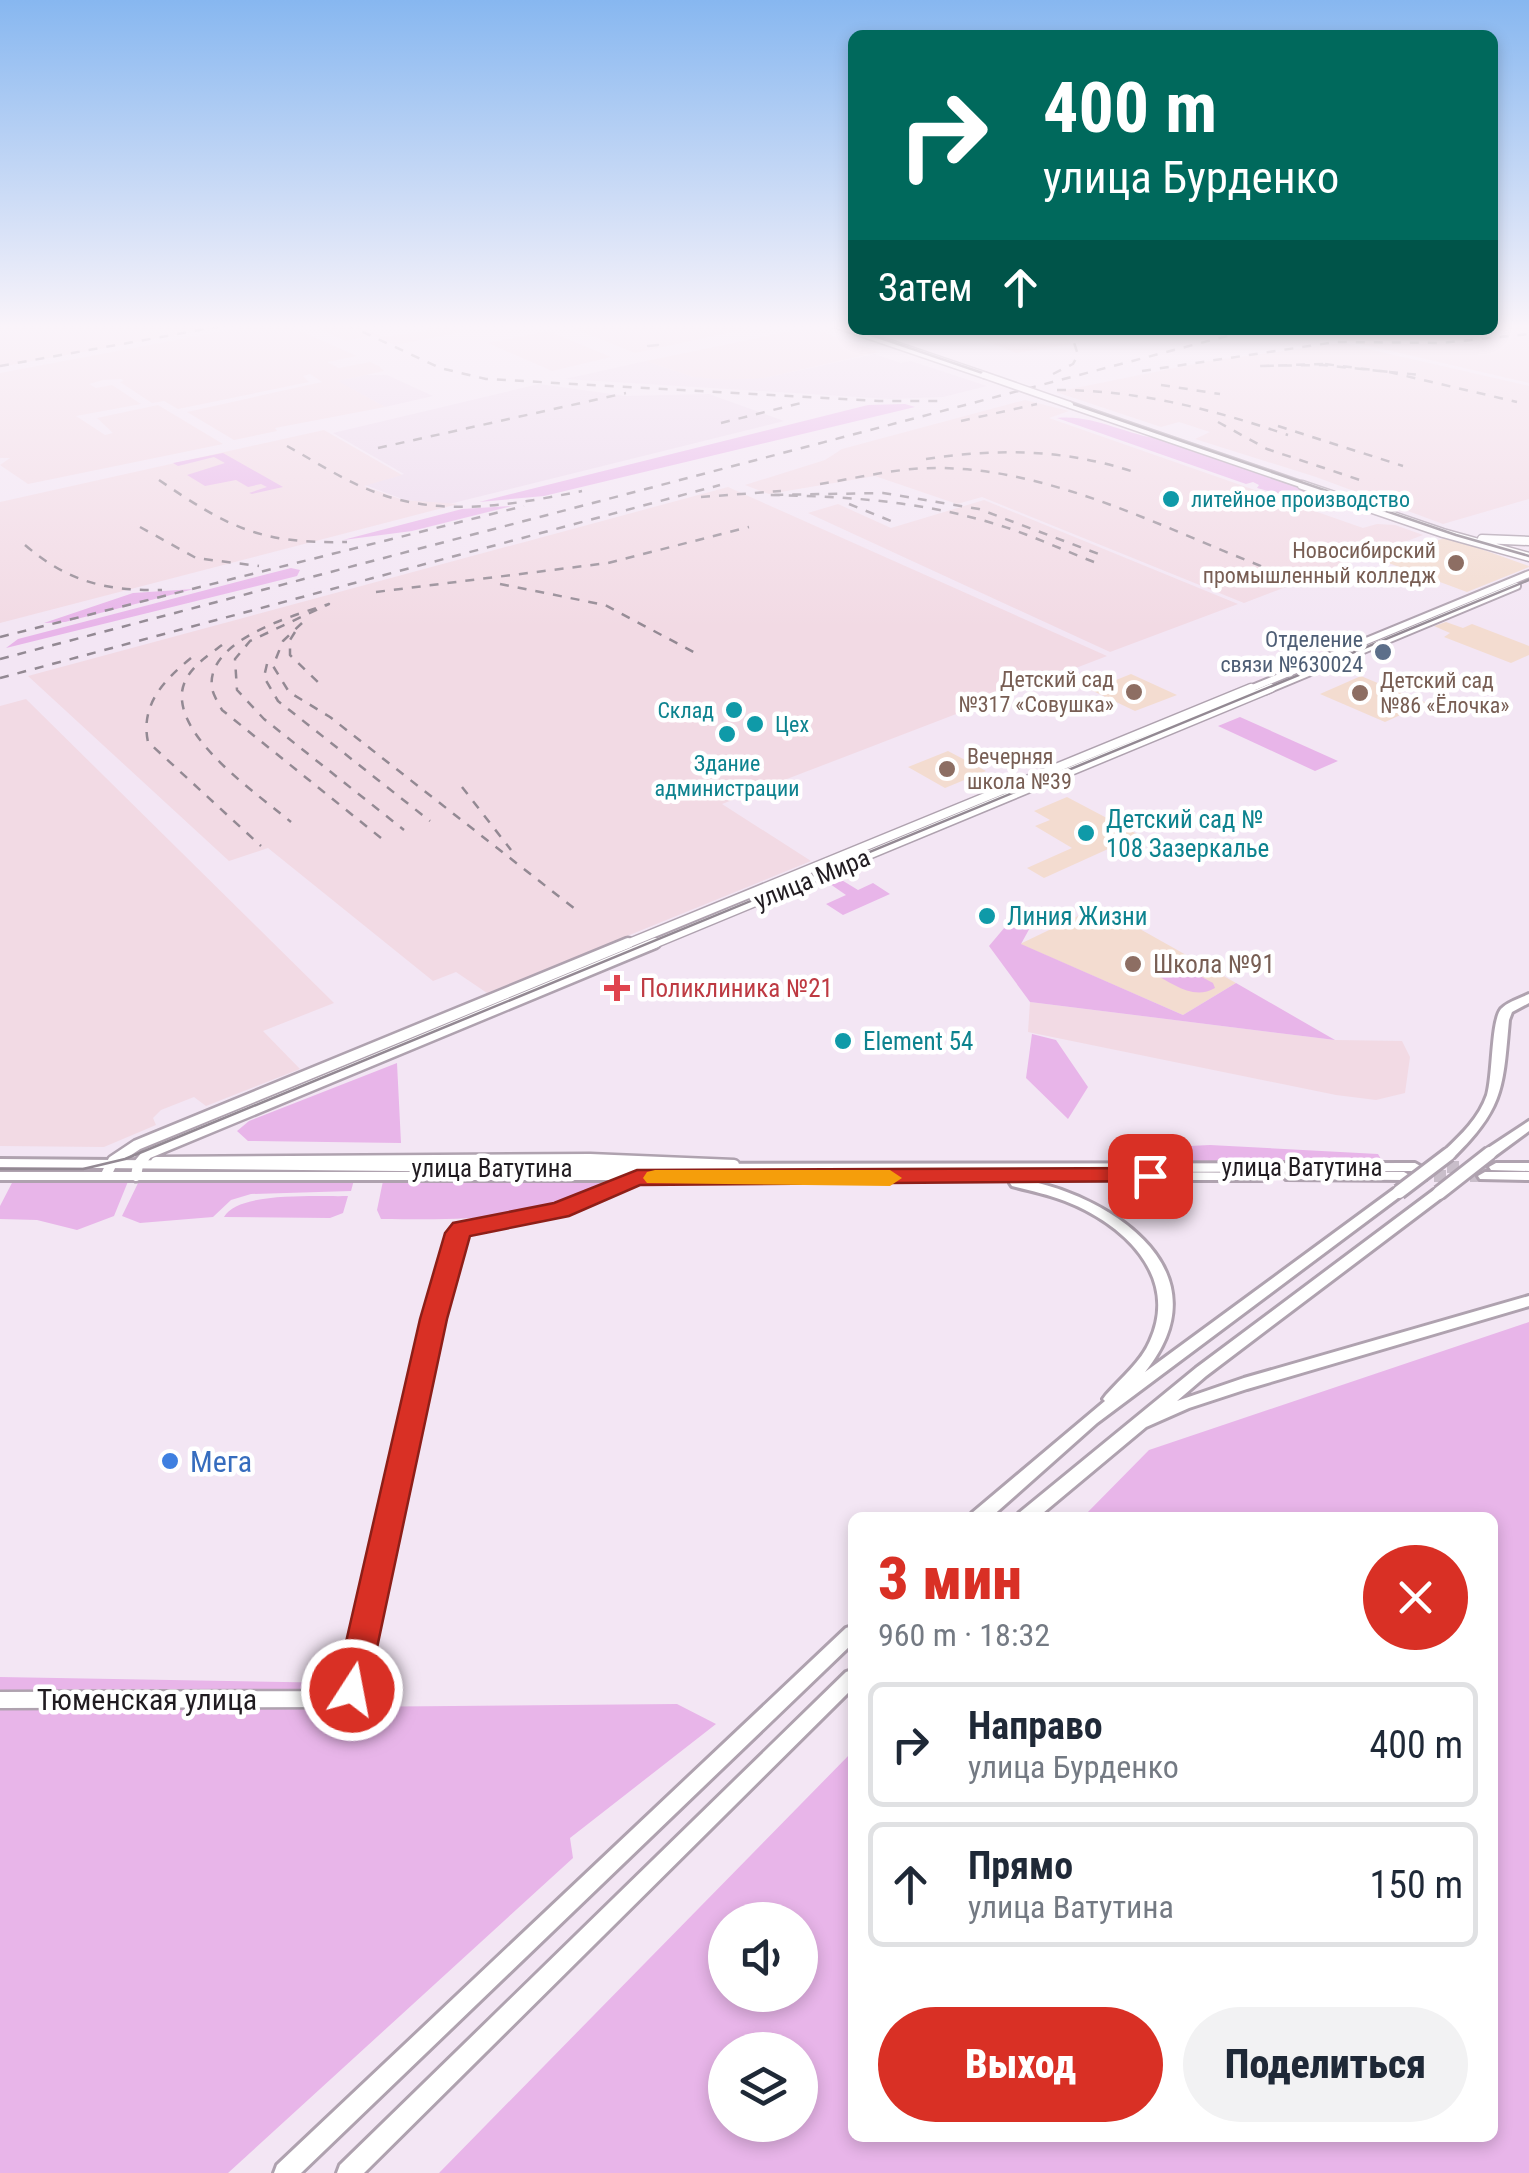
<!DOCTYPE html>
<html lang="ru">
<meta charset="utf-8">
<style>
:root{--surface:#fff;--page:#f2f2f3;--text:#1f2937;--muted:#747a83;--line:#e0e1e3;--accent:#d93025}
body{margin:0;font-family:"Roboto Condensed",sans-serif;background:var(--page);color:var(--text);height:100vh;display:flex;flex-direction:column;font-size:38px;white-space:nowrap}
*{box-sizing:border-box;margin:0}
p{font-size:32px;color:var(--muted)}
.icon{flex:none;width:55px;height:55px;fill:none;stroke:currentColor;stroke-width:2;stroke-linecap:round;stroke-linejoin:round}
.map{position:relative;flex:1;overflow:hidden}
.sheet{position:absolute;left:848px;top:1512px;width:650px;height:630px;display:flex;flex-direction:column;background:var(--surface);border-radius:15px;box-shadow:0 5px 15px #0003}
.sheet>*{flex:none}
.top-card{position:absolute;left:848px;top:30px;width:650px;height:305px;border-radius:15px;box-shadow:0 5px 15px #0003;background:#00695c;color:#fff;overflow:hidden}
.controls{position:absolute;left:708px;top:1902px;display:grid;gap:20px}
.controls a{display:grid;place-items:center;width:110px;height:110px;border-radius:50%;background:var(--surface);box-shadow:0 5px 15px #0003;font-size:50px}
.pin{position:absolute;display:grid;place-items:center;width:85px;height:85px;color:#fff;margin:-42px;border-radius:20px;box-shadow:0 5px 15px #0006}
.me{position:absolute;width:110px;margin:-55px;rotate:11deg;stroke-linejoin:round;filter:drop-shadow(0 0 8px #0008)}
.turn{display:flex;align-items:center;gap:35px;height:210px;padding:0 30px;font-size:45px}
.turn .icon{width:130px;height:130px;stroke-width:2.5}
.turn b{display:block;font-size:70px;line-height:85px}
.then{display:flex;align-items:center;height:95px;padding:0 30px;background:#0003;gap:20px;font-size:38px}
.round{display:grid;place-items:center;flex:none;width:105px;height:105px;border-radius:52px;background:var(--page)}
.summary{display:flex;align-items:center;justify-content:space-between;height:170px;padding:0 30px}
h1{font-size:60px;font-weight:800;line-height:75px;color:var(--accent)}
.cta{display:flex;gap:20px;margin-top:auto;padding:20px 30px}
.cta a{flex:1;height:115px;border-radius:60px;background:var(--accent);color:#fff;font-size:40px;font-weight:800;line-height:115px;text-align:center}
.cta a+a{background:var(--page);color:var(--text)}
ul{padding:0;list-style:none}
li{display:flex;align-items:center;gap:30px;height:125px;margin:0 20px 15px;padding:0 10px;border:5px solid var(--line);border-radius:15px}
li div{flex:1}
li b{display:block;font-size:38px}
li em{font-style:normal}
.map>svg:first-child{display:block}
</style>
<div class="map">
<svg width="1529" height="2173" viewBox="0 0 1529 2173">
<rect width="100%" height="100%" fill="#f3e6f4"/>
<path fill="#ecd9ec" d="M875,354l26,9 10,-2 76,25 -44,11 -53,2 -325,-20 81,-18 47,16 71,1z
M366,375h21l46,21 -48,11 -48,-26z
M539,384l87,12 83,-2 75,27 -335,83 -44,-4 -40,-15 39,-11 -71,-41z"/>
<path fill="#f2dae4" d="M0,324h236l-236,43z
M261,324h23l73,32 -30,6 12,6 31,-6 9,4 5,5 -46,10 47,26 -110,21 2,3 -43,9 -47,-28 135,-30 -12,-8 -7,2 6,6 -131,27 -14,-8 -12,2 -32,-21 4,-1 -3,-2 -18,1 -14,4 7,4 16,-3 29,19 -65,12 29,19 8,-2 -16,-15 61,-13 65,39 -195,40 -28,-19 10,-7h-10v-85z
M311,324h43l29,13 45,-6 -9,-7h24l18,8 -66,13 -22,-10 -28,6z
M563,324h206l-134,29z
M1493,324h36v59l-203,-47 20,-6h146z
M801,329l18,2 60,21 -115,26 -38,2 -33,-3 -47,-16z
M958,330h103l11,14 -56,9z
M548,331l63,26 -59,14 -64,-28z
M1342,343l187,43v113l-86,25 -127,-47 -121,-38 15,-7 -31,-10 -18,5 -105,-35 153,-31z
M1025,400l44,11 -20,7 314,110 14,-4 18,1 28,10 -179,68 -262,-106 -25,7 -82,-28 -106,18 -24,-9 80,-25 17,-11z
M324,430l78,45 -38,11 39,14 55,4 -458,119v-121z
M728,487l379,169 -385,148 89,57 -324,132 -31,-21 -23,9 -165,-133 -39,13 -201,-185z
M984,500l254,104 -128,48 -302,-139 30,-9 53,24z
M26,699l308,304 -71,28 37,38 -94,37 -12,-9 -33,13 -8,8 3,7 -52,22 -104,-1v-440z
M1030,1002l305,38 67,1 8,16 -5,36 -29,7 -40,-5 -308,-63z"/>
<path fill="#f3dcd0" d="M1447,537l82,29v1l-62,25 -84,-31z
M1446,622l17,6 9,-4 57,22v9l-18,8 -67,-26 6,-4 -16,-7z
M1131,674l46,21 -42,16 -44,-21z
M1361,676l38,16 28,11 -42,19 -65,-28z
M948,751l38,20 -41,17 -37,-21z
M1067,797l72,38 -95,43 -17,-10 45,-20 -37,-22 15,-6 -16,-9z
M1099,906l137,77 -53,32 -163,-71z"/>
<path fill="#e8b5e9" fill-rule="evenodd" d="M905,404l10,3 -371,89 -65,6 389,-97z
M1057,418c36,-4 69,17 104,21l207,70 -30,-6h-26l-55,-15 2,-3 -6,-3 -7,2z
M223,453l60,34 -31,7 -3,-1 18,-6 -6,-3 -13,3 -12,-7 -31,6 -18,-11 38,-12 -11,-6 -36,9 -5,-3z
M512,506l-100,25 -69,9 119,-31z
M291,568l9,2 -3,6 -291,72 12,-9z
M194,589l-129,33 -21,1 89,-30z
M1240,717l98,44 -23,10 -97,-45z
M840,879l18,11 15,-7 17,11 -47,21 -17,-11 20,-9 -16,-11z
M1032,924l-11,20 162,71 53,-32 99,57 -305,-38 -41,-56 16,-19z
M1161,960h9l43,23 2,5c-22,13 -43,-5 -64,-16v-5z
M1032,1034l24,6 32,47 -20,32 -42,-41z
M397,1063l4,80 -153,-2 -11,-10 12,-10z
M1210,1145l168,9 6,10 -255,-2 -4,-13z
M14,1179h115l-15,37 -37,14 -40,-10 -37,-1v-13z
M140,1179l214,1 -3,11 -100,3 -20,6 -18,17 -73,6 -18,-7z
M383,1181l231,1c-88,39 -140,38 -233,37l-4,-9z
M348,1196l-5,17 -13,5 -106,-1c14,-26 95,-20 124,-21z
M1529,1322v851h-1090l413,-421v386h640v-620l-409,-1 66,-67zM800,1920v75h-75v-75zM800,2050v75h-75v-75z
M0,1677l343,6 -5,8h-338z
M677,1704l39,20 -146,114 3,20 -345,315h-228v-463z"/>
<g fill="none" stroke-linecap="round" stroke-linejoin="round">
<path stroke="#c9beca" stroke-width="12" stroke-dasharray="12 6" stroke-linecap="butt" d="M1429,1167h67
M1416,1176h69"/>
<defs>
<path id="tertiary-far4" d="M1245,691l284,-117
M1265,691l252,-105"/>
<path id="tertiary-far3" d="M622,946l629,-258
M649,946l622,-258"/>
<path id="tertiary-far2" d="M156,1162l434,-3 144,6
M106,1175l7,-14 24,-16 491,-202
M136,1176l2,-11 9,-11 508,-211
M448,1266l14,-37 98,-19 77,-33"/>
<path id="tertiary-far1" d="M357,1669l76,-350 16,-55"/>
<path id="tertiary" d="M0,1700l333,-1 19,-9 5,-24"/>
<path id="secondary-far1" d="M834,324l150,51
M1070,405l239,82"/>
<path id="secondary" d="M1302,485l141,48 86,24
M1482,539l47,2"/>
<path id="primary" d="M1529,994v9l-17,9 -3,8c-6,67 -5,88 -55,137h-10l-2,-3 2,-3c18,-17 35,-33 43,-56 6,-20 4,-73 14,-86 6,-7 20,-11 28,-15z
M1529,1121v10l-34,25h-10l-2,-3 2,-3z
M0,1159l573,5 842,-1 7,4 -7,4 -284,1 140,1 2,3 -7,4h-240c90,19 199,93 119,192l249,-183h10l2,3 -309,231 -107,95h-20l2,-5 133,-112 -2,-2 3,-4c15,-17 35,-33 44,-54 30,-66 -28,-118 -85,-140 -18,-7 -35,-10 -53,-15l-2,-3 2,-3h-1012v-8h497l-497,-5z
M1496,1163h33v8l-38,-1 -2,-3z
M1291,1172h113l7,4 -7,4 -118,-1 -2,-3z
M1485,1172h44v8l-49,-1 -2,-3z
M1439,1189l5,1 2,3 -2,3 -238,180 -29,25 67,-23 285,-82v10l-282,83 -58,19 -43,19 -109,91h-20l2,-5 177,-145 238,-178z
M852,1626v18l-551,529h-27l3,-8 569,-537z
M852,1670v19l-488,484h-27l3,-8 506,-493z"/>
</defs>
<use href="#tertiary-far4" stroke="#afa2af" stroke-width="10"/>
<use href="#tertiary-far3" stroke="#afa2af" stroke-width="11"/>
<use href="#tertiary-far2" stroke="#afa2af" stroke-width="15"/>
<use href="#tertiary-far1" stroke="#afa2af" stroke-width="18"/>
<use href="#tertiary" stroke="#afa2af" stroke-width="21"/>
<use href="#secondary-far1" stroke="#afa2af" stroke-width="9"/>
<use href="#secondary" stroke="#afa2af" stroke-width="11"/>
<use href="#primary" stroke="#afa2af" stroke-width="6"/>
<use href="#tertiary-far4" stroke="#fff" stroke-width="6"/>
<use href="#tertiary-far3" stroke="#fff" stroke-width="8"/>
<use href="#tertiary-far2" stroke="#fff" stroke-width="10"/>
<use href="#tertiary-far1" stroke="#fff" stroke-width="12"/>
<use href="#tertiary" stroke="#fff" stroke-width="16"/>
<use href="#secondary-far1" stroke="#fff" stroke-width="6"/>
<use href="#secondary" stroke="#fff" stroke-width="8"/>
<use href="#primary" fill="#fff" fill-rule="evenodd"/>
<path stroke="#938993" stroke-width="2.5" d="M857,330l599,205 73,21
M648,346l10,-1
M0,1169h83l42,-10 1404,-579"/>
<path stroke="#938993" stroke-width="2.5" stroke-dasharray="9 9" stroke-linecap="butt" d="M346,324l94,44 46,11 393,22h66
M1325,364l64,8 -66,-7 -65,1z
M0,366l233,-42
M1142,371l194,-29 105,1 88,-9
M1389,372l33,3
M1389,372l128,30
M1053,374l20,-10 5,-9 -8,-25
M1161,385l59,9
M1057,390c81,0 155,19 231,45
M961,421l76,-17
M1218,422l49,27 93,31
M721,423l80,-20
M1278,426l125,40
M287,446c31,17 62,38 96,49 65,22 134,9 199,-4
M378,448l248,-55
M926,459c74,-11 140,-10 211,14
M159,480c70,48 102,64 188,62
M820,484c30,-5 61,-12 92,-15 122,-10 243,56 354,99
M701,497l80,-6
M849,504l42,17
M140,527l56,31 63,8
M25,545c43,37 81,46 137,45
M1094,562c-34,-13 -67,-29 -102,-39 -73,-22 -148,-27 -224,-28l115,-2 96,16 125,47
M500,584l105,21 96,51
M376,592l232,-29 141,-36
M302,623l-19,18 -10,25 16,26 41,25 245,192
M295,632l-5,8v15l30,29
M0,637l524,-131
M222,645c-16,12 -37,25 -40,47 -5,48 77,103 109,130
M191,658c-27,22 -51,47 -43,84l113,104
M0,659l1250,-329
M267,664l-3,13 14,24 152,120
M0,678l720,-193
M462,787l49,63
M381,838l-159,-128c-3,-6 -9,-15 -10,-22 -7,-48 83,-73 117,-84l-79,37 -15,18 2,31 27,29 140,111"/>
<defs>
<path id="secondary-bridge" d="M984,375l86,30"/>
<path id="primary-bridge" d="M1399,1192l50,-38
M1439,1193l51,-40"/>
</defs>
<use href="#secondary-bridge" stroke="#afa2af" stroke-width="9" stroke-linecap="butt"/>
<use href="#primary-bridge" stroke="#afa2af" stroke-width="18" stroke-linecap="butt"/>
<use href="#secondary-bridge" stroke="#fff" stroke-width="6"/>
<use href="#primary-bridge" stroke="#fff" stroke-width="12"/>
</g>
<linearGradient id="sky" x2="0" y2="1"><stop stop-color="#87b7f0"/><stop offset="0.52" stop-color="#faf4fa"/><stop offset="1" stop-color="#faf4fa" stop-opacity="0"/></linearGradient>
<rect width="1529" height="628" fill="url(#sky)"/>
<path fill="#d93025" stroke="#8d1f18" stroke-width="2.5" d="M1150,1168l12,8 -4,5 -518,4 -71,31 -99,20 -23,83 -79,371 -5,10 -11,4 -12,-4 -5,-10 85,-371 25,-86 8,-10 101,-20 83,-33z"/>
<path fill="#f59e0b" d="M655,1170h235l12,8 -12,8 -243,-3 -4,-5 4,-6z"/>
<g fill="#0f9aa8" stroke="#fff" stroke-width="4">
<circle cx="1171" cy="499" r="10"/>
<circle cx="734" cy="710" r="10"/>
<circle cx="755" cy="724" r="10"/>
<circle cx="727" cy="734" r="10"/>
<circle cx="1086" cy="833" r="10"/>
<circle cx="987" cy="916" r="10"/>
<circle cx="843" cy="1041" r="10"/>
</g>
<g fill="#8d6e63" stroke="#fff" stroke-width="4">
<circle cx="1456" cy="563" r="10"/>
<circle cx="1134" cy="692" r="10"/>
<circle cx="1360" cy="693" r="10"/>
<circle cx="947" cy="769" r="10"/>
<circle cx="1133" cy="964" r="10"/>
</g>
<circle fill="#5c6f8a" stroke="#fff" stroke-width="4" cx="1383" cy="652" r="10"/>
<path fill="#e0444e" stroke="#fff" stroke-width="4" d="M612 973h10v10h10v10h-10v10h-10v-10h-10v-10h10z"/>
<circle fill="#3f7fe0" stroke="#fff" stroke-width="4" cx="170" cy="1461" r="10"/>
<g text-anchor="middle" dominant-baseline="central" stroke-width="9" stroke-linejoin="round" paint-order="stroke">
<g font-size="22" fill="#0d838f" stroke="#fff" text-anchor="start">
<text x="1191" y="499">литейное производство</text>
<text x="714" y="710" text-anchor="end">Склад</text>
<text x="775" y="724">Цех</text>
<text x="727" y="763" text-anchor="middle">Здание<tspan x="727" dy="25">администрации</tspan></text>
</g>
<g font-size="22" fill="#785e54" stroke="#fff" text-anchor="end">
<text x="1436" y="550">Новосибирский<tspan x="1436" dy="25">промышленный колледж</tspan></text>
<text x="1114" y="679">Детский сад<tspan x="1114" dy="25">№317 «Совушка»</tspan></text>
<text x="1380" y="680" text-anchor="start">Детский сад<tspan x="1380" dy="25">№86 «Ёлочка»</tspan></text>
<text x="967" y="756" text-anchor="start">Вечерняя<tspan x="967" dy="25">школа №39</tspan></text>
</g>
<g font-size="22" fill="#4e5e75" stroke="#fff" text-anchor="end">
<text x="1363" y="639">Отделение<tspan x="1363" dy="25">связи №630024</tspan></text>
</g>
<g font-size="25" fill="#0d838f" stroke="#fff" text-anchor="start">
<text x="1106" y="819">Детский сад №<tspan x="1106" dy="29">108 Зазеркалье</tspan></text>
<text x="1007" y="916">Линия Жизни</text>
<text x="863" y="1041">Element 54</text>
</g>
<g font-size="25" fill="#211c21" stroke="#fff">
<text transform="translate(812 879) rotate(-22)">улица Мира</text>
<text x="1302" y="1167">улица Ватутина</text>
<text x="492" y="1168">улица Ватутина</text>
</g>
<g font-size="25" fill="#785e54" stroke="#fff" text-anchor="start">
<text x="1153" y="964">Школа №91</text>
</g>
<g font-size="25" fill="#be3a42" stroke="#fff" text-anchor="start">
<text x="640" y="988">Поликлиника №21</text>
</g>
<g font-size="30" fill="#366cbe" stroke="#fff" text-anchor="start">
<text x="190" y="1461">Мега</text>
</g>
<g font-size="30" fill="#211c21" stroke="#fff">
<text x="147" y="1699">Тюменская улица</text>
</g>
</g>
</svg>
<div class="controls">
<a><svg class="icon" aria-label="sound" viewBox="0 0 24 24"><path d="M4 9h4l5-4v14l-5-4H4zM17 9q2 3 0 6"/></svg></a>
<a><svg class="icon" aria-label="layers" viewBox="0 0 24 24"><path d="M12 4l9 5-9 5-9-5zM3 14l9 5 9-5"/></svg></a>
</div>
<div class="pin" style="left:1150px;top:1176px;background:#d93025"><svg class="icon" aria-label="arrive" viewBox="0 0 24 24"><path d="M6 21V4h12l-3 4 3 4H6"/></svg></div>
<svg class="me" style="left:352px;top:1690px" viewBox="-20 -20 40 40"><circle r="17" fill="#d93025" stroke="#fff" stroke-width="3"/><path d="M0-11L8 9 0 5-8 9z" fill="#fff"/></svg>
<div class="top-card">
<div class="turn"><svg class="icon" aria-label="right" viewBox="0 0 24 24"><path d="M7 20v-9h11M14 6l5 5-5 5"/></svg><div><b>400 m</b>улица Бурденко</div></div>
<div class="then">Затем<svg class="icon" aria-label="ahead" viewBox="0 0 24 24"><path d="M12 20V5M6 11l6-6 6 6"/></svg></div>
</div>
<section class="sheet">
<div class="summary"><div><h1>3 мин</h1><p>960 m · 18:32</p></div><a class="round" style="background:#d93025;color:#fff"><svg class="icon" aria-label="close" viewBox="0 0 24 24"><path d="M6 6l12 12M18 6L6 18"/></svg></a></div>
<ul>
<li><svg class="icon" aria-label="right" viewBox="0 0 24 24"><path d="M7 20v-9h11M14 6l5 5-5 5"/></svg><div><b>Направо</b><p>улица Бурденко</p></div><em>400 m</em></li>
<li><svg class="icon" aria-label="ahead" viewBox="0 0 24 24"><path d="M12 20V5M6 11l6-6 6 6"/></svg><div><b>Прямо</b><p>улица Ватутина</p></div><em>150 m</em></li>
</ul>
<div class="cta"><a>Выход</a><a>Поделиться</a></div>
</section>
</div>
